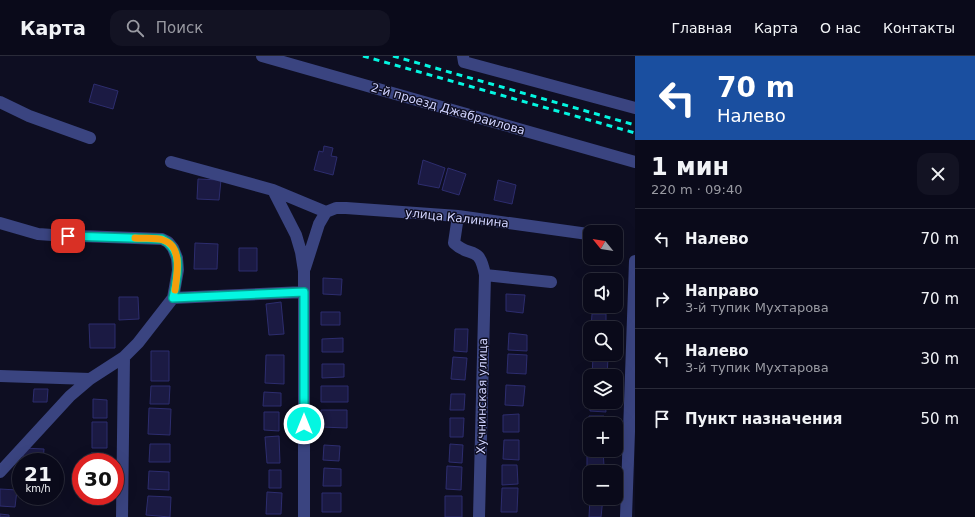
<!DOCTYPE html>
<html lang="ru">
<meta charset="utf-8">
<style>
:root{--surface:#0a0a1a;--page:#131323;--text:#f1f3f6;--muted:#999aa2;--line:#2a2b39}
body{margin:0;font-family:"DejaVu Sans",sans-serif;background:var(--page);color:var(--text);height:100vh;display:flex;flex-direction:column;font-size:15px;white-space:nowrap}
*{box-sizing:border-box;margin:0}
p{font-size:13px;color:var(--muted)}
.icon{flex:none;width:22px;height:22px;fill:none;stroke:currentColor;stroke-width:2;stroke-linecap:round;stroke-linejoin:round}
.map{position:relative;flex:1;overflow:hidden}
.side{display:flex;flex-direction:column;background:var(--surface);width:340px}
.side>*{flex:none}
.banner{background:#1a4fa0;color:#fff;overflow:hidden}
.needle{width:26px;rotate:300deg}
.fabs{position:absolute;left:583px;top:169px;display:grid;gap:8px}
.fabs a{display:grid;place-items:center;width:40px;height:40px;border-radius:8px;background:var(--surface);box-shadow:0 4px 16px #0002,0 0 0 1px var(--line);font-size:20px}
.speed{position:absolute;left:12px;top:397px;display:flex;gap:8px;font-size:20px;font-weight:700;text-align:center}
.speed>*{display:grid;place-content:center;width:52px;height:52px;border-radius:50%;background:var(--surface);box-shadow:0 4px 16px #0002,0 0 0 1px var(--line);line-height:1}
.speed small{font-size:10px;font-weight:400}
.speed .limit{border:6px solid #d22;background:#fff;color:#111}
.pin{position:absolute;display:grid;place-items:center;width:34px;height:34px;color:#fff;margin:-17px;border-radius:8px;box-shadow:0 2px 6px #0006}
.me{position:absolute;width:44px;margin:-22px;rotate:0deg;stroke-linejoin:round;filter:drop-shadow(0 0 3px #0008)}
.turn{display:flex;align-items:center;gap:14px;height:84px;padding:0 16px;font-size:18px}
.turn .icon{width:52px;height:52px;stroke-width:2.5}
.turn b{display:block;font-size:28px;line-height:34px}
.round{display:grid;place-items:center;flex:none;width:42px;height:42px;border-radius:12px;background:var(--page)}
.headline{display:flex;align-items:center;justify-content:space-between;height:68px;padding:0 16px}
h1{font-size:24px;font-weight:700;line-height:30px}
ul{padding:0;list-style:none}
li{display:flex;align-items:center;gap:12px;height:60px;padding:0 16px;border-top:1px solid var(--line)}
li div{flex:1}
li b{display:block;font-size:15px}
li em{font-style:normal}
header{display:flex;align-items:center;gap:24px;box-sizing:border-box;height:56px;padding:0 20px;background:var(--surface);border-bottom:1px solid var(--line)}
header strong{font-size:19px}
nav{display:flex;gap:22px;margin-inline-start:auto;font-size:14px}
.search{width:280px;height:36px;background:var(--page);display:flex;align-items:center;gap:10px;box-sizing:border-box;padding:0 14px;border-radius:12px;color:var(--muted);font-size:15px}
main{display:flex;flex:1;min-height:0}
.map>svg:first-child{display:block}
</style>
<header>
<strong>Карта</strong>
<div class="search"><svg class="icon" aria-label="search" viewBox="0 0 24 24"><circle cx="10" cy="10" r="6"/><path d="M15 15l6 6"/></svg>Поиск</div>
<nav><a>Главная</a><a>Карта</a><a>О нас</a><a>Контакты</a></nav>
</header>
<main>
<div class="map">
<svg width="635" height="461" viewBox="0 0 635 461">
<rect width="100%" height="100%" fill="#0e0e22"/>
<path fill="#1b1a43" stroke="#2d2d6e" d="M94,28l24,7 -5,18 -24,-7z
M324,90l9,2 -2,8 6,1 -4,18 -19,-5 5,-19 4,1z
M423,104l22,8 -6,20 -21,-4z
M448,112l18,6 -7,21 -17,-5z
M198,123l23,1 -2,20 -22,-1z
M498,124l18,5 -4,19 -18,-4z
M195,187l23,1 -1,25h-23z
M239,192h18v23h-18z
M595,219l15,1v4h-16z
M323,222l19,1 -1,16 -18,-1z
M506,238l19,1 -2,18 -17,-2z
M119,241h19l1,22 -20,1z
M281,246l3,32 -15,1 -3,-31z
M321,256h19v13h-19z
M592,258h14v14h-15z
M89,268h26v24h-25z
M455,273h13l-1,23 -13,-1z
M509,277l18,2v16l-19,-1z
M343,282v14h-21v-13z
M151,295h18v30h-18z
M508,298l19,1 -1,19 -19,-1z
M266,299h18v29l-19,-1z
M453,301l14,1 -2,22 -14,-1z
M593,301l15,1 -1,18h-15z
M322,308h22v13l-22,1z
M506,329l19,1 -2,20 -18,-1z
M151,330h19l-1,18h-19z
M321,330h27v16h-27z
M34,333h14l-1,13h-14z
M264,336l17,1v13h-18z
M451,338h14l-1,16h-14z
M93,343l14,1v18h-14z
M590,346h15l1,10 -16,-1z
M149,352l22,1 -1,26 -22,-1z
M321,354h26v18l-26,-1z
M264,356h15v19l-15,-1z
M519,358v18h-16v-17z
M589,360h15v8h-14v14z
M450,362h14l-1,19h-13z
M92,366h15v26h-15z
M279,380l1,27h-13l-2,-26z
M504,384h15v20l-16,-1z
M587,386h3v8h13l1,16h-17z
M150,388h20v18h-21z
M450,388l13,1 -1,18 -13,-1z
M324,389l16,1 -1,15 -16,-1z
M23,392l21,1 -1,13h-20z
M91,397l15,1v8h-15z
M502,409h15l1,19 -16,1z
M447,410l15,1 -1,23 -15,-1z
M324,412l17,1v17h-18z
M269,414h12v18h-12z
M149,415l20,1v18l-21,-1z
M502,432h16l-1,24h-16z
M0,433l17,1 -2,17 -15,-1z
M267,436l15,1 -1,21h-15z
M322,437h19v19h-19z
M148,440l23,1 -1,20 -24,-2z
M445,440h17v21h-17z
M590,442h13l-2,19h-12z
M0,458l9,1v2h-9z"/>
<g fill="none" stroke-linecap="round" stroke-linejoin="round">
<path stroke="#3a4480" stroke-width="12" d="M262,0l373,106
M463,0l1,6 171,46
M0,46l29,14 61,22
M171,106l102,28 53,22
M273,134l23,45 5,17 3,19v246
M326,156l10,-4h10l112,8 130,18
M458,160l-4,27c16,16 25,0 31,32l66,7
M0,167l38,11 14,1 110,4 6,3 5,6 4,10 1,12 -5,28 -35,45 -14,14 -34,22 -20,17 -70,76
M305,212l14,-44 7,-12
M173,242l131,-6
M0,320l90,3
M122,461l2,-160
M479,461l6,-242
M626,461l9,-256"/>
<path stroke="#04f6e1" stroke-width="3" stroke-dasharray="6 5" stroke-linecap="butt" d="M363,0l272,77
M393,0l242,69"/>
</g>
<g fill="none" stroke-linecap="round" stroke-linejoin="round">
<defs>
<path id="route" d="M68,180l94,3c23,11 15,39 11,59l131,-6v132"/>
</defs>
<use href="#route" stroke="#03a092" stroke-width="10"/>
<use href="#route" stroke="#04f6e1" stroke-width="7"/>
<path stroke="#f59e0b" stroke-width="7" d="M135,182c8,1 20,-1 28,2 20,6 14,34 12,50"/>
</g>
<g text-anchor="middle" dominant-baseline="central" stroke-width="3" stroke-linejoin="round" paint-order="stroke">
<g font-size="12" fill="#d0d3fe" stroke="#0e0e22">
<text transform="translate(448 53) rotate(16)">2-й проезд Джабраилова</text>
<text transform="translate(457 162) rotate(6)">улица Калинина</text>
<text transform="translate(482 340) rotate(-89)">Хучнинская улица</text>
</g>
</g>
</svg>
<div class="fabs">
<a><svg class="needle" viewBox="-14 -14 28 28"><path d="M0-13l5 13h-10z" fill="#e53935"/><path d="M0 13l5-13h-10z" fill="#999aa2"/></svg></a>
<a><svg class="icon" aria-label="sound" viewBox="0 0 24 24"><path d="M4 9h4l5-4v14l-5-4H4zM17 9q2 3 0 6"/></svg></a>
<a><svg class="icon" aria-label="search" viewBox="0 0 24 24"><circle cx="10" cy="10" r="6"/><path d="M15 15l6 6"/></svg></a>
<a><svg class="icon" aria-label="layers" viewBox="0 0 24 24"><path d="M12 4l9 5-9 5-9-5zM3 14l9 5 9-5"/></svg></a>
<a>+</a>
<a>−</a>
</div>
<div class="speed"><div>21<small>km/h</small></div><div class="limit">30</div></div>
<div class="pin" style="left:68px;top:180px;background:#d93025"><svg class="icon" aria-label="arrive" viewBox="0 0 24 24"><path d="M6 21V4h12l-3 4 3 4H6"/></svg></div>
<svg class="me" style="left:304px;top:368px" viewBox="-20 -20 40 40"><circle r="17" fill="#04f6e1" stroke="#fff" stroke-width="3"/><path d="M0-11L8 9 0 5-8 9z" fill="#fff"/></svg>
</div>
<section class="side">
<div class="banner">
<div class="turn"><svg class="icon" aria-label="left" viewBox="0 0 24 24"><path d="M17 20v-9H6M10 6l-5 5 5 5"/></svg><div><b>70 m</b>Налево</div></div>
</div>
<div class="headline"><div><h1>1 мин</h1><p>220 m · 09:40</p></div><a class="round"><svg class="icon" aria-label="close" viewBox="0 0 24 24"><path d="M6 6l12 12M18 6L6 18"/></svg></a></div>
<ul>
<li><svg class="icon" aria-label="left" viewBox="0 0 24 24"><path d="M17 20v-9H6M10 6l-5 5 5 5"/></svg><div><b>Налево</b></div><em>70 m</em></li>
<li><svg class="icon" aria-label="right" viewBox="0 0 24 24"><path d="M7 20v-9h11M14 6l5 5-5 5"/></svg><div><b>Направо</b><p>3-й тупик Мухтарова</p></div><em>70 m</em></li>
<li><svg class="icon" aria-label="left" viewBox="0 0 24 24"><path d="M17 20v-9H6M10 6l-5 5 5 5"/></svg><div><b>Налево</b><p>3-й тупик Мухтарова</p></div><em>30 m</em></li>
<li><svg class="icon" aria-label="arrive" viewBox="0 0 24 24"><path d="M6 21V4h12l-3 4 3 4H6"/></svg><div><b>Пункт назначения</b></div><em>50 m</em></li>
</ul>
</section>
</main>
